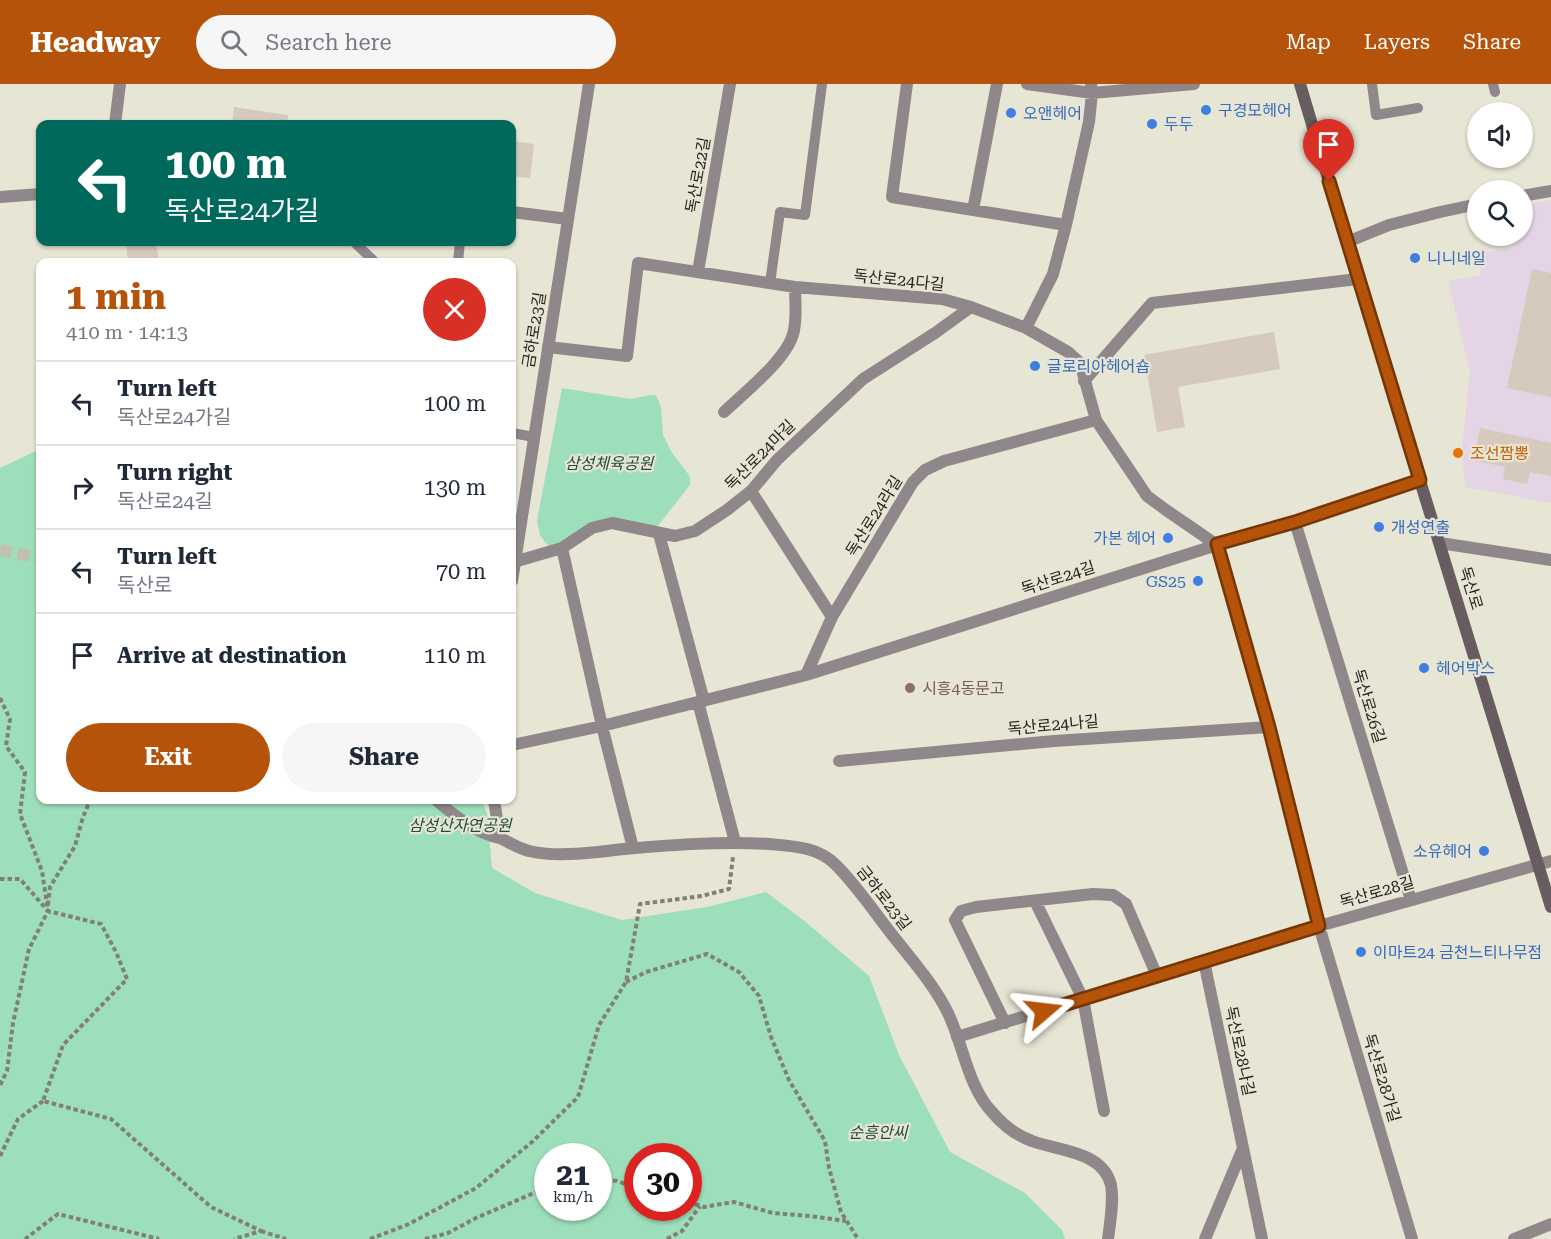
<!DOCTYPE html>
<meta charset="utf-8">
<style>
:root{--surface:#fff;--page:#f6f6f7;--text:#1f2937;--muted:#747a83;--line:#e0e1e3;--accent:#b45309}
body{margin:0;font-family:"Roboto Serif","Noto Sans KR",serif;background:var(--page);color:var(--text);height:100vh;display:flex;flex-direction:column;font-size:22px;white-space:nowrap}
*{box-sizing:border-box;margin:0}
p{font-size:20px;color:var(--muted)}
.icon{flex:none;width:33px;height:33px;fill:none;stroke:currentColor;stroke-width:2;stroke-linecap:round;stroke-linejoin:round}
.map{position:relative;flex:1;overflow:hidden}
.details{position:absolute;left:36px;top:174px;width:480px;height:546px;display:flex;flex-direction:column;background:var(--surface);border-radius:12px;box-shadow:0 2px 4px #0004}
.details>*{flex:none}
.banner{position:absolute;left:36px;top:36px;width:480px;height:126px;border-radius:12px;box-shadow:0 2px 4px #0004;background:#00695c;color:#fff;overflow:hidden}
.buttons{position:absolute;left:1467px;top:18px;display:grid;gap:12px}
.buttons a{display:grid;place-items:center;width:66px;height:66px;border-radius:50%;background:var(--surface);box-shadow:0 2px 4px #0004;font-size:30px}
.speed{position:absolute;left:534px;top:1059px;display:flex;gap:12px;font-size:30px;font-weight:700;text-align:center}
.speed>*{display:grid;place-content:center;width:78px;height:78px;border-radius:50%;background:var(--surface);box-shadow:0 2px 4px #0004;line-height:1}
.speed small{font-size:15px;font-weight:400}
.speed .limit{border:9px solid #d22;background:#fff;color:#111}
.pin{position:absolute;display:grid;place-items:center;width:51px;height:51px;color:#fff;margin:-62px -26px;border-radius:50% 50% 50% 0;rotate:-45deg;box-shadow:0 0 6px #0007}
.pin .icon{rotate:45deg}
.me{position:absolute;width:66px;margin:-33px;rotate:73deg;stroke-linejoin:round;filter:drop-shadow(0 0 4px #0008)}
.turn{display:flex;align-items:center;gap:21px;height:126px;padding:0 30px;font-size:27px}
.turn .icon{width:78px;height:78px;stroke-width:2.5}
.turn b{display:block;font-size:42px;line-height:51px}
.round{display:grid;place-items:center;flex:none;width:63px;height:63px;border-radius:32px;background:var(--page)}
.summary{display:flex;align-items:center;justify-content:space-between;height:102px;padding:0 30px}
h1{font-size:36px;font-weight:700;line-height:45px;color:var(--accent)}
.cta{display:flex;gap:12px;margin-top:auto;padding:12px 30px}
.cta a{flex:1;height:69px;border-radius:36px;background:var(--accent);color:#fff;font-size:24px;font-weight:700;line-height:69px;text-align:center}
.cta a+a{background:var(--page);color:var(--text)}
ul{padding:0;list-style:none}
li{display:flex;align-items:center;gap:18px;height:84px;padding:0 30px;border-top:2px solid var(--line)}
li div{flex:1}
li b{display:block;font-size:22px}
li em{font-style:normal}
header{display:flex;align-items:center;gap:36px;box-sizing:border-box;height:84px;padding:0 30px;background:var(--accent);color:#fff}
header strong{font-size:28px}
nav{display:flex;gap:33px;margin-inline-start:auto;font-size:21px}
.search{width:420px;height:54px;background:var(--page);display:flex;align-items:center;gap:15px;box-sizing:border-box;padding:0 21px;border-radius:33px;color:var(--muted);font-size:22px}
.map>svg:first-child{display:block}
</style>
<header>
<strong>Headway</strong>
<div class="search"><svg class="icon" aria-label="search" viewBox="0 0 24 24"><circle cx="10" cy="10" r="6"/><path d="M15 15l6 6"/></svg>Search here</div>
<nav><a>Map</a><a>Layers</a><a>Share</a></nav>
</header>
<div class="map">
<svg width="1551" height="1155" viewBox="0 0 1551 1155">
<rect width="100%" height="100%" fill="#e7e5d4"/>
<path fill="#e4d4e6" d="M1551,116v303l-86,-16 -3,-37 8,-79 -22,-90 32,-5v-23l35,-5 1,-12h6l1,-31z"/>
<path fill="#9ddfbb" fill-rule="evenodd" d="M562,304l68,11 21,-4h5l5,12 2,28 9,18 17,22 1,3v7l-37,47 -41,-9 -50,25 -13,-2 -5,-5 -4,-6 -3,-14z
M40,365v351h441l6,13 5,55 43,25 87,27 85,-13 59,-15 41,31 62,53 30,79 51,97 75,41 37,37 3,9h-1065v-771zM548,1072h50v52h-50zM638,1072h50v52h-50z"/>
<path fill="#d6c9bd" d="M234,23l54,8 -1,9h-55z
M512,57l22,3 -4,34 -18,-2z
M126,158h30l3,20h-31z
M1532,185l19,4v124l-44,-9z
M1274,248l6,37 -102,18 7,40 -28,5 -13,-77z
M1480,344l71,15v33l-21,-4 -3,12 -24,-5 2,-12 -32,-7z"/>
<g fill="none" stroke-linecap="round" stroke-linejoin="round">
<path stroke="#c0bfb0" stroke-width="12" stroke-dasharray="12 6" stroke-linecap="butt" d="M0,466l40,8"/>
<path stroke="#818074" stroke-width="4" stroke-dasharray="4.5 3" stroke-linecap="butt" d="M0,614l10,21 -4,27 19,26 -5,42 22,57 6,40 53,13 15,28 11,27 -64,66 -20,56 68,18 100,88 50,24 -27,8
M0,795h20l28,32 -19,38 -16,74 -6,48 -7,14
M48,821l2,-18 25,-41 8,-29 6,-14v-3
M626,898l20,-10 61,-18 32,18 20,24 12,41 18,43 36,61 4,27 12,44 17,27
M0,1072l18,-37 25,-18
M598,1095l19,2 21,7
M688,1118l16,5 30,-5 39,11 36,3 37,5
M261,1147l25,8
M25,1155l33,-25 101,25
M370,1155l39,-15 67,-36 56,-46 46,-45 21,-72 27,-43 14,-78 62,-8 27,-7 4,-32
M425,1155l23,-6 28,-15 72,-31
M667,1155l15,-8 18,-25"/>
<path stroke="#8f8789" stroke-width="10" d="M1372,0l4,31 42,-7
M1493,0l2,8
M354,158l21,20
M458,178l2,-20
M770,199l10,-71 25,3 17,-131
M512,349l22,4"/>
<path stroke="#8f8789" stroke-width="12" d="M907,0l-15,113 174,28
M1027,0l65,9 102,-9
M115,40l5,-40
M1522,112l29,-5
M0,113l40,-3
M973,126l24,-126
M512,128l56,7
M1347,158l42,-17 51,-13 38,-8
M698,188l32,-188
M1026,244l27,-54 13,-49 23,-103 3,-29 -1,-9
M548,263l79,9 11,-93 157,24 147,12 29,8 55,21 42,24 12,11 16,57 51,76 19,14 51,35 52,182 50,199 93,313
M1084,297l68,-78 206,-24
M724,328c20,-19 66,-55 70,-82 3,-14 1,-29 1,-43
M751,407l81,126
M1295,438l116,378
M659,450l45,167
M1440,459l111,17
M562,464l40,178 31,122
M514,478l48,-14 30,-20 20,-5 63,13 20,-5 32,-21 24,-19 26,-31 86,-81 72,-46 36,-26
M806,591l26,-58 81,-135 12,-12 19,-9 152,-41
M698,618l37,140
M512,661l90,-19 204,-51 411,-130 78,-23 125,-42
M839,677l215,-20 215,-14
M1035,817l48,98 21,112
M1204,877l58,278
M1005,939l-50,-103 6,-9 15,-4 117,-13 20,1 13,9 31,72
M957,953l362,-111 232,-65
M1205,1155l38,-91
M1514,1155l37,-15"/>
<path stroke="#8f8789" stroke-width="12" d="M512,497l77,-497
M436,716c18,15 39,33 64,38
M494,716l6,38c9,4 19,11 29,13 28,7 66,1 95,-2 48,-4 97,-8 145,-5 24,2 50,3 67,21 20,20 37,45 54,67 20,26 44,52 58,81 15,31 20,74 44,99 11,13 23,23 40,29 26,10 71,10 79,44 3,17 -1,37 -3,54"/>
<path stroke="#675c5f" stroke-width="12" d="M1300,0l58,195 193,628"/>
</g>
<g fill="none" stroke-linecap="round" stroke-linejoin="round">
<defs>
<path id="route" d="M1044,927l275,-85 -50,-199 -52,-183 78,-22 125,-42 -91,-299"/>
</defs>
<use href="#route" stroke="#753606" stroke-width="15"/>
<use href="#route" stroke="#b45309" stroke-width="10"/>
</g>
<g fill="#3f7fe0" stroke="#e7e5d4" stroke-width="2">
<circle cx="1206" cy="26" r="6"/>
<circle cx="1011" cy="29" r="6"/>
<circle cx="1152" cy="40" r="6"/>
<circle cx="1415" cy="174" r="6"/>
<circle cx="1035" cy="282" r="6"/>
<circle cx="1379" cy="443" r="6"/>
<circle cx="1168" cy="454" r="6"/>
<circle cx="1198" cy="497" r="6"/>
<circle cx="1424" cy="584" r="6"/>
<circle cx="1484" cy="767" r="6"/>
<circle cx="1361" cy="868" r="6"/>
</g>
<circle fill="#e8710a" stroke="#e7e5d4" stroke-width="2" cx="1458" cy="369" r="6"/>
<circle fill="#8d6e63" stroke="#e7e5d4" stroke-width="2" cx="910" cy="604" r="6"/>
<g text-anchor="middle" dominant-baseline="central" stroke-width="4.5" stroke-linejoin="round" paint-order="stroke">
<g font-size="16" fill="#366cbe" stroke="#e7e5d4" text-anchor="start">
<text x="1218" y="26">구경모헤어</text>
<text x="1023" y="29">오앤헤어</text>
<text x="1164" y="40">두두</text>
<text x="1427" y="174">니니네일</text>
<text x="1047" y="282">글로리아헤어숍</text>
<text x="1391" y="443">개성연출</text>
<text x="1156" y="454" text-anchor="end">가본 헤어</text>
<text x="1186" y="497" text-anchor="end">GS25</text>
<text x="1436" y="584">헤어박스</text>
<text x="1472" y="767" text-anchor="end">소유헤어</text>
<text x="1373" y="868">이마트24 금천느티나무점</text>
</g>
<g font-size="16" fill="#26251f" stroke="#e7e5d4">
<text transform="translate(698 91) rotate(-80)">독산로22길</text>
<text transform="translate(899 196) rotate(6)">독산로24다길</text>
<text transform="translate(534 246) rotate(-81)">금하로23길</text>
<text transform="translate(760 371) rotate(-45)">독산로24마길</text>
<text transform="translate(874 432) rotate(-58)">독산로24라길</text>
<text transform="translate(1058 494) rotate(-18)">독산로24길</text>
<text transform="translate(1471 504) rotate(73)">독산로</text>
<text transform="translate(1369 622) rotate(73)">독산로26길</text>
<text transform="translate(1053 641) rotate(-5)">독산로24나길</text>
<text transform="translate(1377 808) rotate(-16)">독산로28길</text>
<text transform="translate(884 814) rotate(52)">금하로23길</text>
<text transform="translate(1240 967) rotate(78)">독산로28나길</text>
<text transform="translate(1382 994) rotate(73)">독산로28가길</text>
</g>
<g font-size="16" fill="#c56008" stroke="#e7e5d4" text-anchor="start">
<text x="1470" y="369">조선짬뽕</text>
</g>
<g font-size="16" font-style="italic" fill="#234d38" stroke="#e7e5d4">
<text x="609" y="379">삼성체육공원</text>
<text x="460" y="741">삼성산자연공원</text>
<text x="878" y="1048">순흥안씨</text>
</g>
<g font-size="16" fill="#785e54" stroke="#e7e5d4" text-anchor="start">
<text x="922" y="604">시흥4동문고</text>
</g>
</g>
</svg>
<div class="buttons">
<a><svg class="icon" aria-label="sound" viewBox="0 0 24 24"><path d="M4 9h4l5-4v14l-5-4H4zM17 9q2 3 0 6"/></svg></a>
<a><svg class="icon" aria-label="search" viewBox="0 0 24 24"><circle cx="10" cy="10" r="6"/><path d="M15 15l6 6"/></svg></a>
</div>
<div class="speed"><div>21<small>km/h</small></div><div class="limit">30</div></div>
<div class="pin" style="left:1329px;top:97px;background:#d93025"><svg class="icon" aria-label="arrive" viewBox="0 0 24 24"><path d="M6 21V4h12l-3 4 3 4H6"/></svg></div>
<svg class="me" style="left:1044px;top:927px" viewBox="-20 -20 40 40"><path d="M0-17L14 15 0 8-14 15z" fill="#b45309" stroke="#fff" stroke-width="4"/></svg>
<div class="banner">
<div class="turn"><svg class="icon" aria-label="left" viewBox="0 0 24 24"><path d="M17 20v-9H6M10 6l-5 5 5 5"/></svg><div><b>100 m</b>독산로24가길</div></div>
</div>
<section class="details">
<div class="summary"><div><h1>1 min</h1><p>410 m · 14:13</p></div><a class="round" style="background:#d93025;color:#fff"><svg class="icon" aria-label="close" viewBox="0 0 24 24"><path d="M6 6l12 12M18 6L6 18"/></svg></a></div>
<ul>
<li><svg class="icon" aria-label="left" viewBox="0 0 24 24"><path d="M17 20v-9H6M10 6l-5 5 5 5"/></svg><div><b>Turn left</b><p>독산로24가길</p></div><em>100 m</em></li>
<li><svg class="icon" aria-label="right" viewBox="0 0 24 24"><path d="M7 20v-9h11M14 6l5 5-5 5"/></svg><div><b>Turn right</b><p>독산로24길</p></div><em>130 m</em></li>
<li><svg class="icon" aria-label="left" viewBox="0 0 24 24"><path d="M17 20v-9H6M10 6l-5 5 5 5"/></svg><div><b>Turn left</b><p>독산로</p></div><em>70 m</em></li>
<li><svg class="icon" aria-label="arrive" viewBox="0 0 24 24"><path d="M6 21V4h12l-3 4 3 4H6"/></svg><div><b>Arrive at destination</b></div><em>110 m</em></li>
</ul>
<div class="cta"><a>Exit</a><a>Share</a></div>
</section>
</div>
